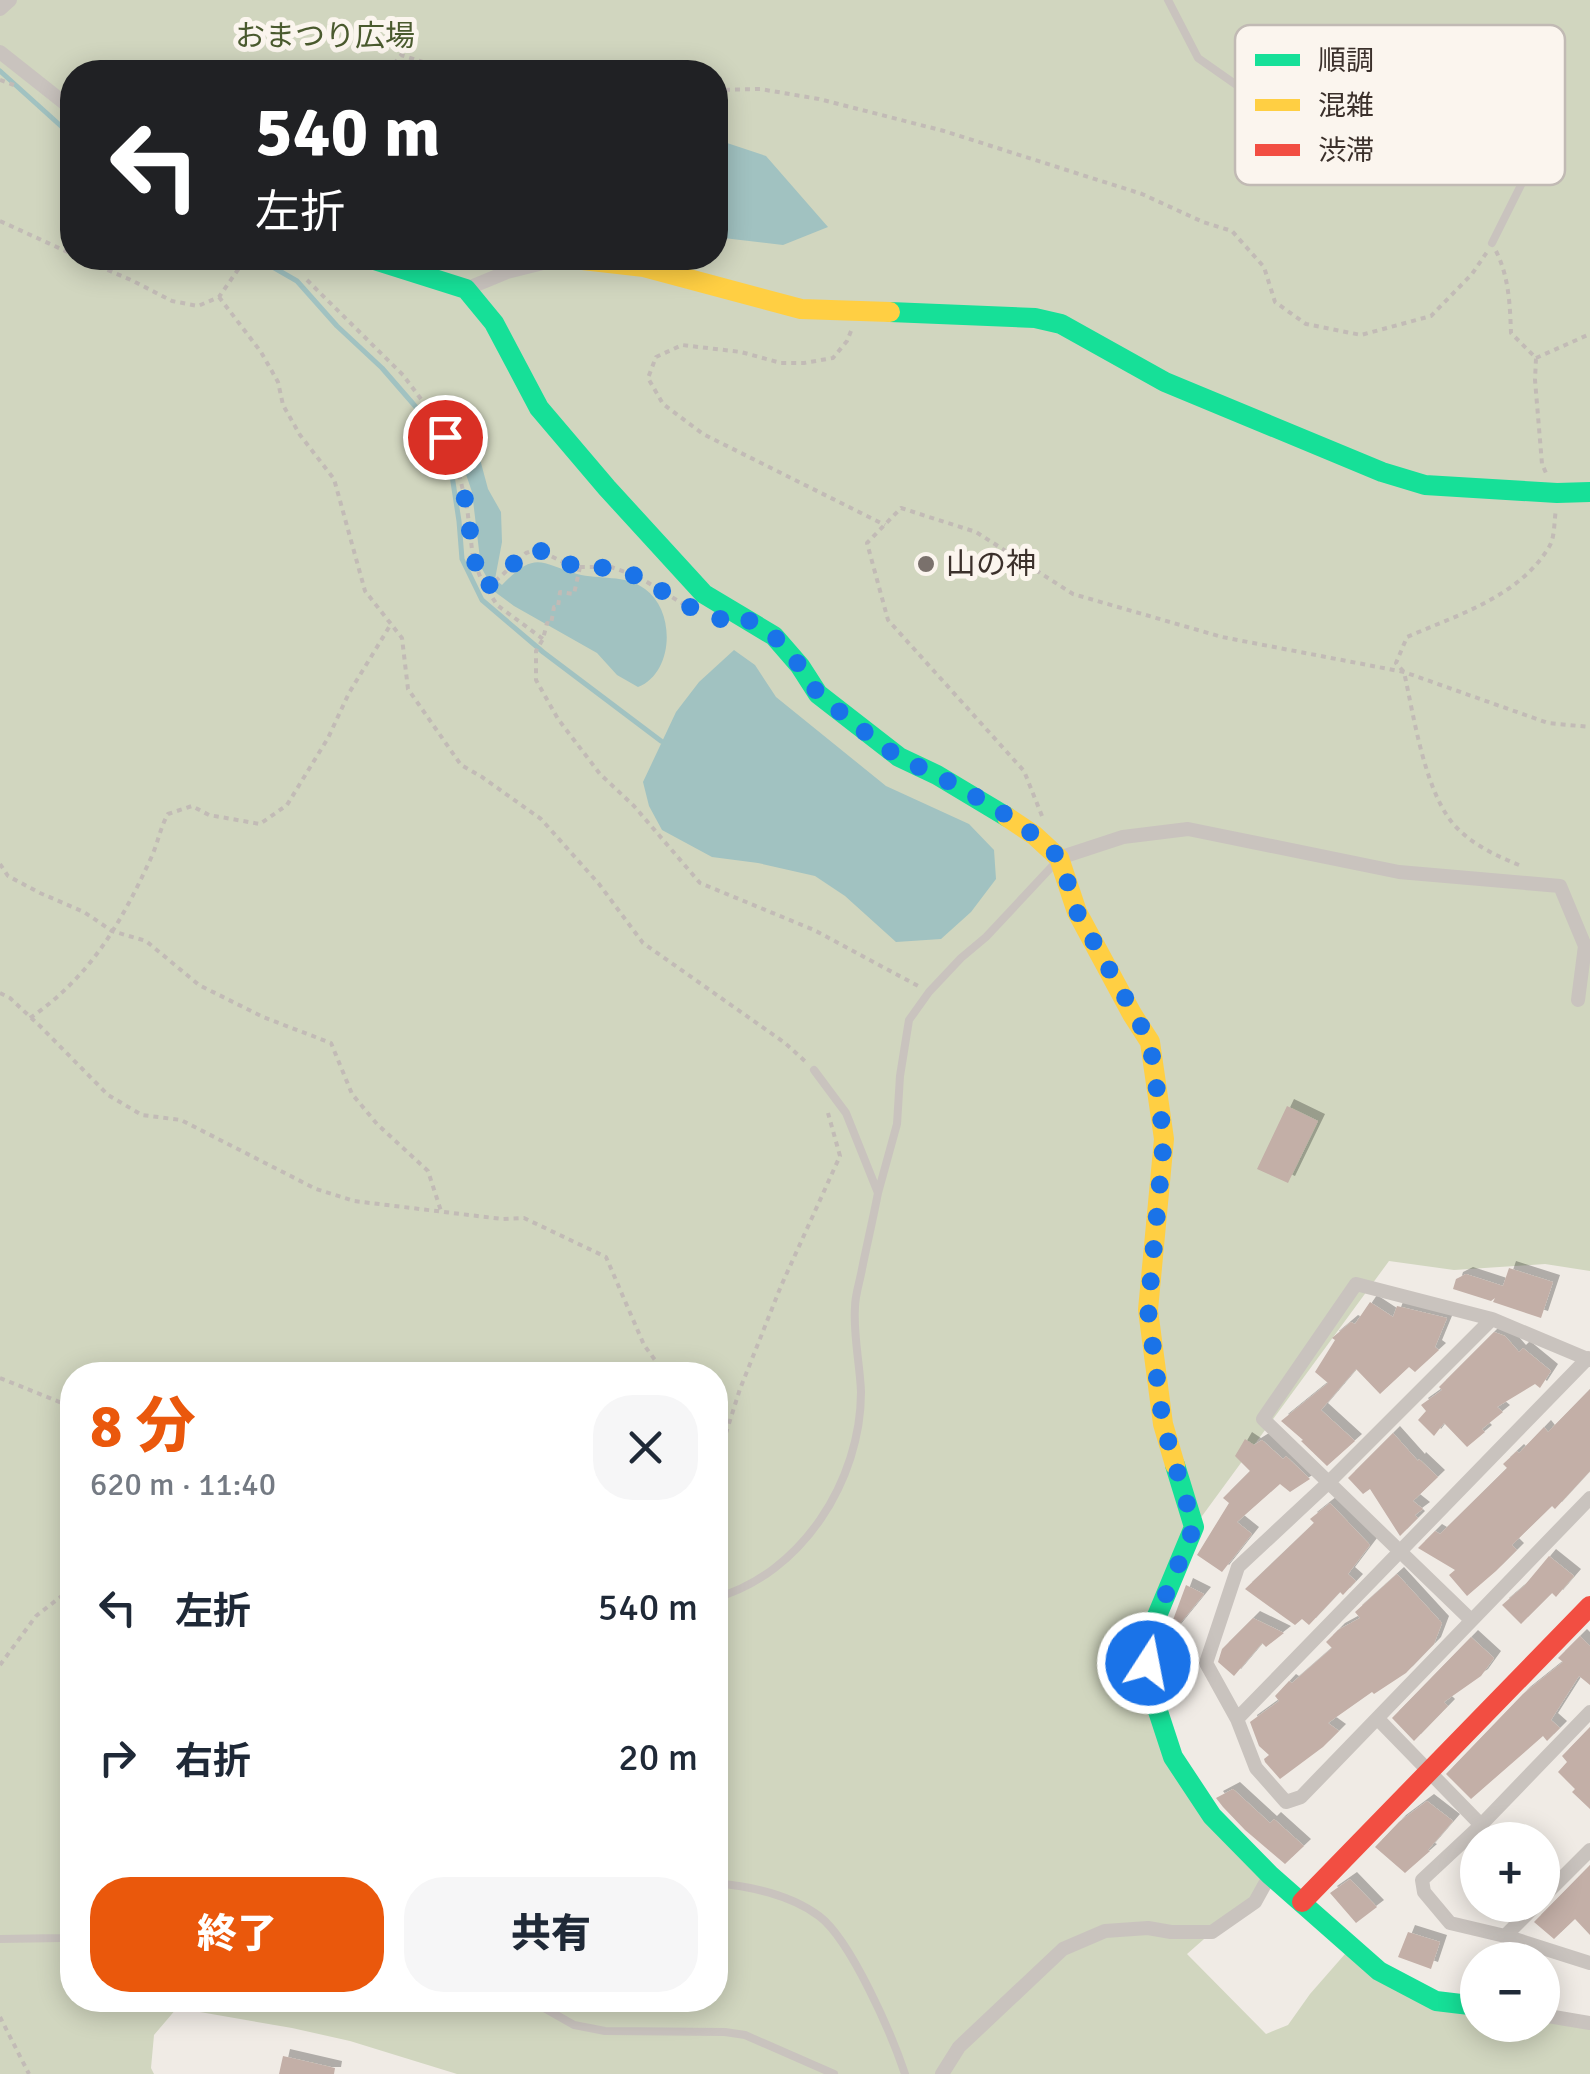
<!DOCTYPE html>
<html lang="ja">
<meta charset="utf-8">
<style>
:root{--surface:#fff;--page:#f6f6f7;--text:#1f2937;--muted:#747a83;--accent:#ea580c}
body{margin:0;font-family:Signika,"Noto Sans JP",sans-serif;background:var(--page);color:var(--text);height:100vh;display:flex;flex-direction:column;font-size:38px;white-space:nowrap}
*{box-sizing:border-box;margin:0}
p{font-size:32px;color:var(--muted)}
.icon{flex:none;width:55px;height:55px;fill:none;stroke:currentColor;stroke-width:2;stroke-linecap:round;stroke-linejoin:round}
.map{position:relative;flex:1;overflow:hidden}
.drawer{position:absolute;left:60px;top:1362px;width:668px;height:650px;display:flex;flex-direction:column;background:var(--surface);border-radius:40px;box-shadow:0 5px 25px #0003}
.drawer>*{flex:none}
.guide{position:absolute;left:60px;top:60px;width:668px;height:210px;border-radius:40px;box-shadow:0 5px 25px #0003;background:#202124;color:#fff;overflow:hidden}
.tools{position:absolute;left:1460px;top:1822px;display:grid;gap:20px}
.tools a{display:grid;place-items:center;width:100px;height:100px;border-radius:50%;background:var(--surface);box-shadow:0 5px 25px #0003;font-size:50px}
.pin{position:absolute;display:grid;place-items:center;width:85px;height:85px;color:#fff;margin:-42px;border:5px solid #fff;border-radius:50%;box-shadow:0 2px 10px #0007}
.me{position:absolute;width:110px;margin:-55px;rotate:11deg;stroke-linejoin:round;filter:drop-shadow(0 0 8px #0008)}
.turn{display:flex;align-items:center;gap:35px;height:210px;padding:0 30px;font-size:45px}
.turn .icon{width:130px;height:130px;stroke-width:2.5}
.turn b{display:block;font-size:70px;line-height:85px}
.round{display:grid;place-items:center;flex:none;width:105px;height:105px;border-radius:40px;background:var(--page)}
.head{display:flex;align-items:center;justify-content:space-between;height:170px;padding:0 30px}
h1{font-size:60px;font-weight:800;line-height:75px;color:var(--accent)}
.cta{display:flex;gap:20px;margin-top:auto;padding:20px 30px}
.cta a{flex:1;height:115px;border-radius:40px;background:var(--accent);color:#fff;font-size:40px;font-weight:800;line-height:115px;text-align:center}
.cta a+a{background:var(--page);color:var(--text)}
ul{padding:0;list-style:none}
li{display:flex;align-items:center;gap:30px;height:150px;padding:0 30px}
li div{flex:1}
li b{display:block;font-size:38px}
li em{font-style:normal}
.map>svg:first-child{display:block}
</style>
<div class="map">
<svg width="1590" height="2074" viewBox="0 0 1590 2074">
<defs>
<filter id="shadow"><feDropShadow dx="7" dy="-7" stdDeviation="0" flood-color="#0004"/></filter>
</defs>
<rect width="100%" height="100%" fill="#f0ebe5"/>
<path fill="#d1d6bf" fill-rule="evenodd" d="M0,0h1590v1271l-45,-7 -91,6 -65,-9 -195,266 -46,136 25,94 97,118 -15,27 -43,30 -25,22 79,80 22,-9 22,-31 42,-48 27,25 98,35 1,19h64l1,-10 47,8v51h-1133l-107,-33 -58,-13 -115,-20 -23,27 -3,33 3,6h-154zM72,72h643v186h-643zM72,1375h643v625h-643z"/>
<path fill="#a1c2c1" d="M715,139l51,17 62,71 -45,18 -68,-8z
M456,429l21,19 11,41 13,23 1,30 -7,37 7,6c33,-34 37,-23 75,-11 22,6 48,0 68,15 31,22 29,84 -7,98l-21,-12 -20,-22 -83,-47 -19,-14 -14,-25 -9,-75 -20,-59z
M734,650l21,15 21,32 110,89 83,38 25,26 2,29 -25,33 -30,27 -45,3 -51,-46 -30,-20 -57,-13 -46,-6 -50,-27 -13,-24 -6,-24 33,-70 23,-30z"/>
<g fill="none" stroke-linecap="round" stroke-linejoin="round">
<path stroke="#a1c2c1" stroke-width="5" d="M0,71l72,65
M257,258l40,23 40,45 45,42 40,46 29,55 8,52 3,38 20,41 61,52 118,89
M434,436l13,-9 7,4"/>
</g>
<path fill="#c3afa7" filter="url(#shadow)" d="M1287,1106l31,15 -30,62 -31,-14z
M1509,1268l44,14 -12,36 -48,-16 2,-4 -4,3 -38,-12 3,-10 10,-5 37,12z
M1370,1302l23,15 4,-11 50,12 -12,29 4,3 -24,22 -6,-5 -29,27 -24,-25 -35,41 34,31 -28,25 -26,-25 2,-1 -22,-19 47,-38 -13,-11 20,-32 -3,-2 19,-16 4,2z
M1494,1332l11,4 14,16 4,-4 28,23 -11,17 -5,-4 -38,23 6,5 -21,17 3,3 -18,15 -23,-24 -10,13 -16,-16 8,-9 -5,-6 21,-15 -3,-3z
M1590,1389v82l-35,38 -3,-3 -40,39 5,5 -21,21 -29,25 -18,-21 6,-5 -37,-22 17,-17 5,3 67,-66 -4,-4 14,-13 2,2 25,-26 4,5z
M1393,1433l25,28 1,-2 19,18 -25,24 10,8 -8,6 3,3 -18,18 -30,-47 -7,5 -15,-16z
M1245,1439l9,6 8,-5 21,19 3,-3 24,23 -20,13 -10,-8 -43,38 15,12 -30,38 -25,-17 32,-52 -6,-5 27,-27 -15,-15z
M1330,1503l40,42 -22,29 8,7 -13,14 -3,-3 -31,33 -7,-6 -7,6 -50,-36 69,-66 -4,-4z
M1549,1556l25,20 -18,21 -4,-4 -31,31 -19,-19 22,-19z
M1397,1574l45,49 -8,21 -28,29 -32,21 -2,-2 -44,31 11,8 -16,16 -43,32 -15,-17 -1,-3 5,-4 -10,-9 -9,-24 29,-21 -4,-5 14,-15 3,2 40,-35 -6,-6 12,-12 22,-12 -5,-6z
M1186,1585l18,9 -35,43 -2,-1z
M1253,1618l31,15 -18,14 -4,-4 -28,33 -16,-14 4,-13z
M1580,1636l10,10v39l-11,-9 -28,44 9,8 -13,13 -4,-5 -72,63 -25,-25 77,-80 40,-32 -5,-4z
M1471,1637l23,21 -13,18 -37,26 4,4 -34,35 -22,-23z
M1590,1727v82l-18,-17 3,-3 -17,-17 9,-10 -5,-6z
M1233,1789l37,34 4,-4 30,27 -19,18 -40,-34 -22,-23 -7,-9z
M1427,1801l26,20 -25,29 2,1 -25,22 -30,-26 24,-25z
M1590,1865v70l-15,-16 -21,20 -20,-17z
M1350,1879l27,28 -21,16 -26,-30z
M1408,1932l32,10 -9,27 -33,-12z
M283,2056l52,12 -1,6h-55z"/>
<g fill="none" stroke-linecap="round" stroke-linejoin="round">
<path stroke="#c2bbb6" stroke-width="4" stroke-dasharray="5 5" stroke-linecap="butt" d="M388,72l13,-17 54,17
M0,80l14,5
M715,90l45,-1 59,10 125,32 198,63 61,28 29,9 32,36 11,35 31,22 55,11 70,-19 41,-42 15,-22
M0,221l72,33
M1496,251c13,26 14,54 15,82l25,25 -1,22 7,84 4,9
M80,258l51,22 41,21 26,5 21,-9 27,-39
M307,280l96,95 27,36 9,13 18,42 10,41 6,51 8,21 16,26 46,34
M219,297l42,55 17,30 5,23 17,30 34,44 31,112 37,47 6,51 53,76 21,12 59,42 58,65 44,59 142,100 22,20
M851,331l-4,10 -14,17 -29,5h-23l-40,-11 -59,-7 -26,12 -8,21 15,26 40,30 182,91
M1536,358l54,-24
M580,567l-6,27 -14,-2 -2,15h-4l-3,17 -4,-1 -4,16 -7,12v29l22,39 42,55 34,32 66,77 114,47 106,57
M488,588l38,-35 11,-4 28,14 15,4h31l26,9 53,32
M1042,816l-18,-45 -136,-151 -21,-77 34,-35 75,24 97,62 149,43 182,35 144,51 42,4
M0,864l8,12 32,17 44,19 28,19 34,10 53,44 64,32 68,26 21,51 25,30 51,47 13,40
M1519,865c-22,-9 -44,-19 -61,-36 -33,-32 -44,-113 -54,-157l-8,-9 11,-26c50,-22 112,-40 142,-90 6,-9 5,-26 7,-38
M0,993l10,5 31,29 67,68 34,20 39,5 135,69 38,12 148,18 22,-1 82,39 38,88 22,30
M30,1018c61,-42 91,-95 121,-160 7,-15 9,-30 17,-44l24,-8 17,9 51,9 27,-19 41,-67 21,-45 42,-69
M0,1378l72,29
M715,1449l4,6 21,-66 41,-103 59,-130 -12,-43
M0,1665l36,-49 36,-28
M0,2017l29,57"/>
<path stroke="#c9c3be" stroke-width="8" d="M1168,0l30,58 57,40 44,22 75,-22 66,-52 19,14h30l25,24 26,40 -18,59 -30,60
M814,1070l32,43 32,80 19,-69 3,-48 9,-56 20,-28 32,-34 25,-21 72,-77
M715,1598c87,-24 146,-118 146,-206 -1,-28 -8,-57 -6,-85 0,-12 5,-26 7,-38 5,-25 11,-50 16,-76
M715,1883c34,3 76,12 104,33 32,24 73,119 86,158
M0,1939l62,-1 10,-5
M530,2000l44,25 31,6 120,1 20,3 89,39"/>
<path stroke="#c9c3be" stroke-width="14" d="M0,9l10,-9
M0,52l72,57
M466,289l41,-17 56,-14
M1059,858l64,-21 65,-8 211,43 161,14 25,60 -7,54
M1492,1319l-164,164 -90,84 -32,96 31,56 19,49 30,34 15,-5 289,-299
M1471,1620l-208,-201 93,-135 136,35 98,41
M1590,1712l-109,113 -59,55 2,12 26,31 55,13 85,27
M1237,1719l351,-361
M1378,1719l103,106
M1542,1898l48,-48
M1505,1936l31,-31
M1542,2015l48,8
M942,2074l17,-27 104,-98 42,-18 43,-3 23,4h41l43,-30 15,-27"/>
<path stroke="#16e098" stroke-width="20" d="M368,258l98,31 28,34 45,85 68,80 97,106 70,42 26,30 18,28 81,63 38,18 70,42
M890,312l145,6 26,6 104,58 217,90 43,13 132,8 33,-1
M1175,1465l19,62 -40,96 -6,40 5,33 20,61 39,59 58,59 109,96 57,30 42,5"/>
<path stroke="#ffcf43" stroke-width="20" d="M565,258l79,9 157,42 89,3
M1007,817l27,18 25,23 18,54 55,102 18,28 14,97 -16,171 15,114 12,41"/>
<path stroke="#f24e42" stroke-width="20" d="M1302,1902l288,-296"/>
</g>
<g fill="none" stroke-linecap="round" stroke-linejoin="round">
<path stroke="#1a73e8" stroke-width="18" stroke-dasharray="0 32.4" d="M445,437c9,22 17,44 21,68 6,28 4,58 20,83l40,-35 11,-4 28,14 15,4 31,1 25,8 61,35 38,13 10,-6 29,18 26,30 18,28 43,35 38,29 38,17 59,33 38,27 26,23 17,54 73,130 14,97 -16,171 15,114 31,103 -40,96 -6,40"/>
</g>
<circle fill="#7a716c" stroke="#fbf5ee" stroke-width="4" cx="926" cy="564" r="10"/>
<g text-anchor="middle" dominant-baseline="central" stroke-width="10" stroke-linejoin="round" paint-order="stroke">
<g font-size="30" fill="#4a5a2e" stroke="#fbf5ee">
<text x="325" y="36">おまつり広場</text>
</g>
<g font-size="30" fill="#3b302b" stroke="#fbf5ee" text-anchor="start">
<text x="946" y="564">山の神</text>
</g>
</g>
<rect x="1235" y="25" width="330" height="160" rx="15" fill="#fbf5ee" stroke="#c1bab4" stroke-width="2.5"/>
<rect x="1255" y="54" width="45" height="12" fill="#16e098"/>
<rect x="1255" y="99" width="45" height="12" fill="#ffcf43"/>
<rect x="1255" y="144" width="45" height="12" fill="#f24e42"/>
<g font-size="28" fill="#3b302b">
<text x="1318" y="70">順調</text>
<text x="1318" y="115">混雑</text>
<text x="1318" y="160">渋滞</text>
</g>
</svg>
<div class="tools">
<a>+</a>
<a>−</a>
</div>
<div class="pin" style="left:445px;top:437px;background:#d93025"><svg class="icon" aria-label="arrive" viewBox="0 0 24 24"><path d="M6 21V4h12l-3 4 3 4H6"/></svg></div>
<svg class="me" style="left:1148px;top:1663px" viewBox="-20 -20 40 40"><circle r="17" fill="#1a73e8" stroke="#fff" stroke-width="3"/><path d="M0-11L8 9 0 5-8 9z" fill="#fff"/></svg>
<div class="guide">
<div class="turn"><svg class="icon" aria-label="left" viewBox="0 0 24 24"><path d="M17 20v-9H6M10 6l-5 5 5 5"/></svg><div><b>540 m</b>左折</div></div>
</div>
<section class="drawer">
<div class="head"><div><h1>8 分</h1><p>620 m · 11:40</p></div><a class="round"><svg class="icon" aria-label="close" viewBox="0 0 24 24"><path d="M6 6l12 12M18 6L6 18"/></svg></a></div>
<ul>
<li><svg class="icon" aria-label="left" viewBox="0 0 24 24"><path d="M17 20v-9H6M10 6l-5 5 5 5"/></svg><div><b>左折</b></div><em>540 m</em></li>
<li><svg class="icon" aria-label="right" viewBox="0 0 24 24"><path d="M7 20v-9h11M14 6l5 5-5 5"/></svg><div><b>右折</b></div><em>20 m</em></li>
</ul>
<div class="cta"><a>終了</a><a>共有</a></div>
</section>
</div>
